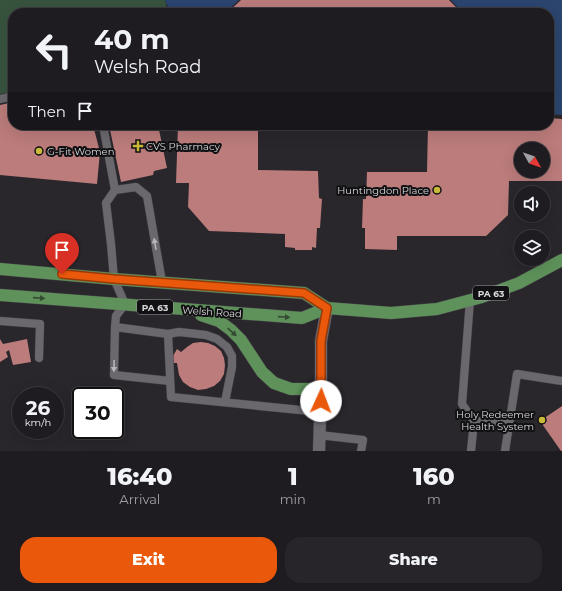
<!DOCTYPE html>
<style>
:root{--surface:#1f1c21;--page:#27252a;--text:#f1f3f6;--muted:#a1a1a5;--line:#3c3a3f;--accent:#ea580c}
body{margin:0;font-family:Montserrat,sans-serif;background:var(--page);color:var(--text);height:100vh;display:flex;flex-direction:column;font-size:15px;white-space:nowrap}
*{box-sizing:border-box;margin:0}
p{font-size:13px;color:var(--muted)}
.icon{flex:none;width:22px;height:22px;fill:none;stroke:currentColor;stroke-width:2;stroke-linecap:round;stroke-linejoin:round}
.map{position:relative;height:451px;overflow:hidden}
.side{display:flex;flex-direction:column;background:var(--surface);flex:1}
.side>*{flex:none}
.top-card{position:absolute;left:8px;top:8px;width:546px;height:122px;border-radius:16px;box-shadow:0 4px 16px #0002,0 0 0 1px var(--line);background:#1f1c21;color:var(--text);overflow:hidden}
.needle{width:26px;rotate:130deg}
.tools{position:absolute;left:514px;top:142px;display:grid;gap:8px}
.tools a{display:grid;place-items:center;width:36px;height:36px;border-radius:50%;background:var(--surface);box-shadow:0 4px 16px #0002,0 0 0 1px var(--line);font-size:20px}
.speed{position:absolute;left:12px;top:387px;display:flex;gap:8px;font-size:20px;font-weight:700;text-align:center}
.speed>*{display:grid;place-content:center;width:52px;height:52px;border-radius:50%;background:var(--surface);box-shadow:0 4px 16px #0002,0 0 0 1px var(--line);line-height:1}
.speed small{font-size:10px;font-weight:400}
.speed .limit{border:2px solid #111;border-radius:6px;background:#fff;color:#111}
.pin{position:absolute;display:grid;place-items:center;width:34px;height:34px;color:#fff;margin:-41px -17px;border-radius:50% 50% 50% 0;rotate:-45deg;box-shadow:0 0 4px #0007}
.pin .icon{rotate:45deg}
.me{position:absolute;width:44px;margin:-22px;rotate:2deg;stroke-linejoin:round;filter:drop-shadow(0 0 3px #0008)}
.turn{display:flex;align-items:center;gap:14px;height:84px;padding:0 20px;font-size:18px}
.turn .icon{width:52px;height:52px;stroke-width:2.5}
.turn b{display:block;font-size:28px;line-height:34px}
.then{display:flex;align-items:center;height:38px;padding:0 20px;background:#0003;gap:8px;font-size:15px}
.eta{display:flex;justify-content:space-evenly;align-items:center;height:68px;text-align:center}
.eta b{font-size:24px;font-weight:800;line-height:28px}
.cta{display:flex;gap:8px;margin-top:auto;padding:8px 20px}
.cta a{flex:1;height:46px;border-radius:16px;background:var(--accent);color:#fff;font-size:16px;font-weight:800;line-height:46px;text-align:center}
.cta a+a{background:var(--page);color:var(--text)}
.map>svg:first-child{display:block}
</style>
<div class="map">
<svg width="562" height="451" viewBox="0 0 562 451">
<rect width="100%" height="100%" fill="#29262c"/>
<path fill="#37533e" d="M0,0h165l3,13h-155v79l-13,2z"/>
<path fill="#2b456f" d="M165,0h74l-14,13h-55z
M451,0h111v115l-13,-1v-101h-86z"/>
<path fill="#bb7c7b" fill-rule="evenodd" d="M241,0h208l13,13h-235z
M13,102v23h80l7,27 -3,32 -97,-9v-70z
M549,118l13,1v62h-53l-1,34 -22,21h-89v14l-32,-1v-21h-3l1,-29h3l1,-27h60l1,-47h121zM521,149h22v22h-22z
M109,125h49l9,43 -13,3 -1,4 -32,7z
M178,125h80v45l60,1 1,27 3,1 -2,29h-3l-1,20 -4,-1v3h-17v-2l-10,-1v-13l-76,-3 -21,-24 1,-24h-13z
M0,339l3,5 24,-5 4,23 -18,3 -4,-15 -3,2 2,5 -8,5z
M201,342l7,1 7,3 6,5 3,7 1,7 -1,9 -4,7 -6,5 -8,3 -8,1 -8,-3 -7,-5 -4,-7 -2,-12h-5l1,-7 4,-7 4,3 6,-5 6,-4z
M562,406v45h-1l-21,-30z"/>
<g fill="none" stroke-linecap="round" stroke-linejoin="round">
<defs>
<path id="lane" d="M0,99l13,-3
M103,125l12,65 -9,13 5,41 3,35 11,25 -9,12 -1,11 -1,48 56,6
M115,190l21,-3 11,9 15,86
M470,300l-8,104 12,17 35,1
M0,321l40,3 -1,34
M115,327l53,7 11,-2 27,3 11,4 10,8 5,9v11l-7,35
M168,334l3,63 149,15
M319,435l44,5 -2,11
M471,451l3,-30
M505,451l12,-77 45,7"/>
<path id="street" d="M319,451l2,-62v-48l6,-33"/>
<path id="primary" d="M0,269l114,10 190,14 23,15
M0,295l302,23 25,-10 64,5 46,-4 45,-12 37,-14 43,-23
M201,315l18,6 12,9 10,10 21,32 12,11 17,6h30"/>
</defs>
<use href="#lane" stroke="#454347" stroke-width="9"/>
<use href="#street" stroke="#454347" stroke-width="13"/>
<use href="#primary" stroke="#454347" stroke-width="13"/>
<use href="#lane" stroke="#6a676d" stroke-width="8"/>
<use href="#street" stroke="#6a676d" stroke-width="12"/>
<use href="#primary" stroke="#5e925a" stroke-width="12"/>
</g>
<defs><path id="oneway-solid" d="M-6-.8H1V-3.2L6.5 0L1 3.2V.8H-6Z"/></defs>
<g fill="#b6b5b9">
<use href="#oneway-solid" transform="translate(155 244) rotate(-100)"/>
<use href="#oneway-solid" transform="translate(114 366) rotate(91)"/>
</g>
<g fill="#344a32">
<use href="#oneway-solid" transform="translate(39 298) rotate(4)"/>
<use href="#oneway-solid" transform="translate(284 317) rotate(4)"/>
<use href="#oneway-solid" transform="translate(232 332) rotate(42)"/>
</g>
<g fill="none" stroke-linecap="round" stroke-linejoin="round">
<defs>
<path id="route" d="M62,274l52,5 190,14 23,15 -6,33v60"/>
</defs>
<use href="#route" stroke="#983908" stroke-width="10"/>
<use href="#route" stroke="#ea580c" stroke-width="7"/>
</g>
<g fill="#caba3a" stroke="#111012" stroke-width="1.5">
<path d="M136 140h4v4h4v4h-4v4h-4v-4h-4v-4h4z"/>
<circle cx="39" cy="151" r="4"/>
<circle cx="437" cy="190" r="4"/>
<circle cx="542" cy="420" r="4"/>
</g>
<g text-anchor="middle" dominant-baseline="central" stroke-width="4" stroke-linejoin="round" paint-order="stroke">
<g fill="#111012" stroke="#9c9b9d" stroke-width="1">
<rect x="473" y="286" width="36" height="14" rx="3"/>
<rect x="137" y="300" width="36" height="14" rx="3"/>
</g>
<g font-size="9" font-weight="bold" fill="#d7d6d9">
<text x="491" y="293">PA 63</text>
<text x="155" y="307">PA 63</text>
</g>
<g font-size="10" fill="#d7d6d9" stroke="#111012" text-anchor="start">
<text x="146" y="146">CVS Pharmacy</text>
<text x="47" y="151">G-Fit Women</text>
<text x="429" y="190" text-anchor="end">Huntingdon Place</text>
<text x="534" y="414" text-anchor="end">Holy Redeemer<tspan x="534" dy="12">Health System</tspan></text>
</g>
<g font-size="10" fill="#d7d6d9" stroke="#111012">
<text transform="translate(212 312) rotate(4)">Welsh Road</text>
</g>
</g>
</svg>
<div class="tools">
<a><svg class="needle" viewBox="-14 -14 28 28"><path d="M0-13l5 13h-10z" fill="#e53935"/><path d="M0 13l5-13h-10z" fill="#a1a1a5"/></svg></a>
<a><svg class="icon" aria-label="sound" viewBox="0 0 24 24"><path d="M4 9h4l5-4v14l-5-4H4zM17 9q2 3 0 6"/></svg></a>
<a><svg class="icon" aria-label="layers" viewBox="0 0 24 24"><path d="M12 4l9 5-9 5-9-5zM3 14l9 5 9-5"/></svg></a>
</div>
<div class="speed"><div>26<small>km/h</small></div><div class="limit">30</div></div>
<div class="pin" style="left:62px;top:274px;background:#d93025"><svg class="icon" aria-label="arrive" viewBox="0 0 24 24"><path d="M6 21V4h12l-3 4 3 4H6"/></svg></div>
<svg class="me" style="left:321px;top:401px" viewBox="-20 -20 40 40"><circle r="19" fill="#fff"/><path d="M0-13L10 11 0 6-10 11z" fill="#ea580c"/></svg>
<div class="top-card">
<div class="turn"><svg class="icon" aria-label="left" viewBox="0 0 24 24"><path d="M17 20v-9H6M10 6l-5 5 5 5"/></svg><div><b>40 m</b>Welsh Road</div></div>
<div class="then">Then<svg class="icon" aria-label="arrive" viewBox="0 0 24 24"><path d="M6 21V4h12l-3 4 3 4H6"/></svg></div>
</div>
</div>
<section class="side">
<div class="eta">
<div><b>16:40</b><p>Arrival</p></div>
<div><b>1</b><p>min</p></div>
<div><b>160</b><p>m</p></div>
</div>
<div class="cta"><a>Exit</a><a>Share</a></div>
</section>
